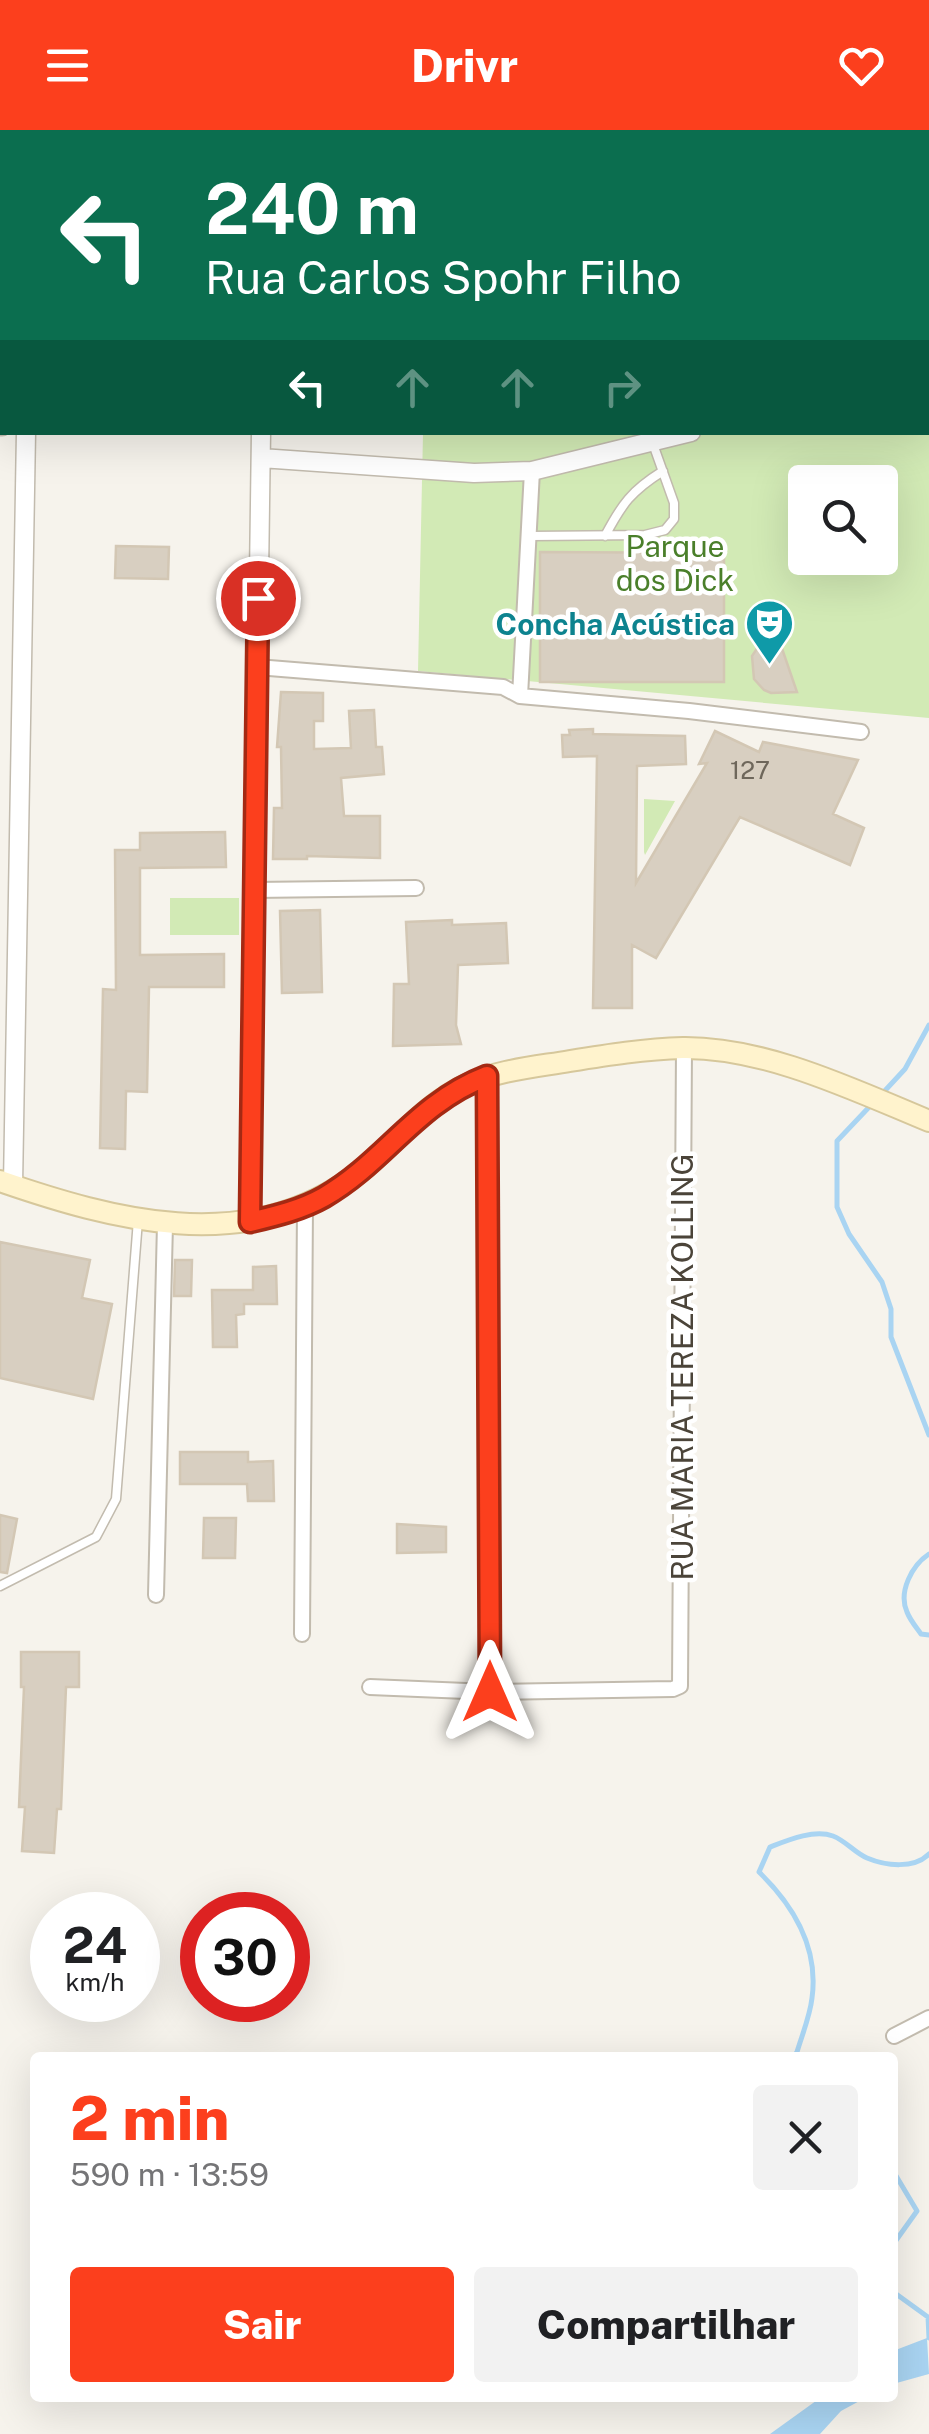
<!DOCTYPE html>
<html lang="pt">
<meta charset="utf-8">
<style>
:root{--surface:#fff;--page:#f2f2f2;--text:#202124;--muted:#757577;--accent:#fc3f1d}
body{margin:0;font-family:"Public Sans",sans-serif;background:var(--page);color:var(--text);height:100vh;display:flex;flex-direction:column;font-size:38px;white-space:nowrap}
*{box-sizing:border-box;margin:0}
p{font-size:32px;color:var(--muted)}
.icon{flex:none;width:55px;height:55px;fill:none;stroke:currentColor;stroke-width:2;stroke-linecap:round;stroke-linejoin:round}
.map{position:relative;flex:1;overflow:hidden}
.sheet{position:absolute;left:30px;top:1922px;width:868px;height:350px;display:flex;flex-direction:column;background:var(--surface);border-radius:10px;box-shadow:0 10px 40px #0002}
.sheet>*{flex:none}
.top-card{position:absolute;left:0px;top:0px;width:930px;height:305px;box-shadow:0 10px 40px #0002;background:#0b6e4f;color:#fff;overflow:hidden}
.tools{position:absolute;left:788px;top:335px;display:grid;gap:20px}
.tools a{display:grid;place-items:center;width:110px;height:110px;border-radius:10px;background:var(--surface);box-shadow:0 10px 40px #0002;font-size:50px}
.speed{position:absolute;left:30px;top:1762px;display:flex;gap:20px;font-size:50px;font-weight:700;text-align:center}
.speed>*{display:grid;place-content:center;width:130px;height:130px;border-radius:50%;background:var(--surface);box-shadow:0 10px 40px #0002;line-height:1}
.speed small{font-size:25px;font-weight:400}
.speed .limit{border:15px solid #d22;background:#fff;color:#111}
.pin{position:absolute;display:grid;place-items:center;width:85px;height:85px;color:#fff;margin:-42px;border:5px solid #fff;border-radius:50%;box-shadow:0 2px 10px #0007}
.me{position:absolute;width:110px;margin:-55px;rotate:0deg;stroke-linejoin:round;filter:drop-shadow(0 0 8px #0008)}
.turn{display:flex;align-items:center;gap:35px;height:210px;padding:0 40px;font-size:45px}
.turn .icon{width:130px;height:130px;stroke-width:2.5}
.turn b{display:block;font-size:70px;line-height:85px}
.lanes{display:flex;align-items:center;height:95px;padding:0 40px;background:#0003;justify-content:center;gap:50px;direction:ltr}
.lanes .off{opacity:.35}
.round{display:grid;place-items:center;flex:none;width:105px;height:105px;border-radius:10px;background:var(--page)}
.summary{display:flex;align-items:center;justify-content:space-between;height:170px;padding:0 40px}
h1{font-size:60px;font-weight:800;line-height:75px;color:var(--accent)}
.cta{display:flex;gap:20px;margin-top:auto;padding:20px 40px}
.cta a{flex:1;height:115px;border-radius:10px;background:var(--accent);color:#fff;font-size:40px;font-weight:800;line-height:115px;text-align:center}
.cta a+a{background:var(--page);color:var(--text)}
header{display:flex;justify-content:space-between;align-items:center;height:130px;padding:0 40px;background:var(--accent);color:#fff;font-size:45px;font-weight:800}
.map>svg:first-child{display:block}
</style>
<header><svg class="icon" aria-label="menu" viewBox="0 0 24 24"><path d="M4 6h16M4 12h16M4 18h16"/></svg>Drivr<svg class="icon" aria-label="heart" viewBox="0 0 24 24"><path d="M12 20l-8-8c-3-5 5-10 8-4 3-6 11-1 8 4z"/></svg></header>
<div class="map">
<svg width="929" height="2304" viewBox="0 0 929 2304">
<rect width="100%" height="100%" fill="#f6f3ec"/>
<path fill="#d2eab5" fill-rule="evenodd" d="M399,0h530v588l-511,-47 5,-238 505,-1v-300zM805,352h75v76h-75z
M644,669l31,2 -30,54 -1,-3z
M170,768h69v37h-69z"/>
<path fill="#a9d4f2" d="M692,0h211l1,2h-208z
M927,2208l2,36 -36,10v-33z
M820,2268h45l-24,13 -21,23h-50z"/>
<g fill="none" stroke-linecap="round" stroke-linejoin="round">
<path stroke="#a9d4f2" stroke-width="5" d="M880,966l25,-27 24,-44
M872,974l-35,37v66l12,27 33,48 9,27v28l38,98
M929,1424c-17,11 -31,38 -22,58 3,8 9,15 14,22l8,1
M792,1928l5,-6c5,-17 13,-36 15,-54 7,-51 -18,-92 -53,-126l11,-25c18,-7 44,-18 63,-11 13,5 22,17 34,22 19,8 47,11 62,-4
M892,2039l25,42 -25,35
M892,2161l36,26 1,21"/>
</g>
<path fill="#d8cfc1" stroke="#d3c7b4" stroke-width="2.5" d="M116,416l53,1 -1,32 -53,-1z
M540,422l184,1v129h-184z
M777,504l20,58 -26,1 -7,-3 -10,-11 -2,-23 8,-12z
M281,562l42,1v28h-9v28l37,-1 -2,-37 25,-1 2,37h6l2,27 -43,4 3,38h36v42l-73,-2v3h-34l1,-51h8l-1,-61h-4z
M593,599v5l92,2 1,28 -49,2 -1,117 71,-120 -8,1 16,-33 44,21 4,-10 95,18 -25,54 31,14 -14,37 -110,-48 -84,141 -24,-13v63h-39l4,-252 -34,1 -1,-22h8l-1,-5z
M225,702l1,35 -86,1v87l84,-1v33h-75l-2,105 -21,-1 -1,58 -25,-1 3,-159 13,1 -1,-140h25v-17z
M320,780l2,82 -40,1 -2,-82z
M452,790v5l54,-2 2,40 -50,2 -2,60 5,19 -68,2 1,-62h15l-3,-62z
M0,1112l90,18 -8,38 30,6 -19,95 -93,-21z
M175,1130h17l-1,36h-17z
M276,1136l1,38h-33v10l-8,1 1,32h-24l-1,-57h41v-23z
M180,1322h68v10l25,-1 1,40h-26l-1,-17h-67z
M0,1385l17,4 -10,54 -7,-1z
M204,1388h32l-1,40h-32z
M397,1394l49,3v25l-49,1z
M21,1522h58v35h-13l-5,122h-4l-3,44 -32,-2 3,-44h-6l5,-120h-3z"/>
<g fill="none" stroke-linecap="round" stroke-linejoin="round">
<defs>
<path id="service" d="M531,406l114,-1 20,-5 9,-11v-16l-21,-59
M605,406c17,-32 26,-45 58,-65
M0,1456l96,-49 20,-38 22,-279"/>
<path id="minor" d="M266,2v-2
M257,537l246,20 17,9 169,15 172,21
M520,566l12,-225
M254,760l162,-2
M487,947l3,615
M156,1465l9,-371
M302,1504l3,-428
M370,1557l120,5 183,-3 7,-3 4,-638
M894,1906l35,-18"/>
<path id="tertiary" d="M34,2v-2
M928,232h1
M0,296h2
M261,328l213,15 58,-2 159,-39
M13,1055l13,-753
M250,1092l11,-790"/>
<path id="secondary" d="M0,1051c113,39 243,74 349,-1 42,-29 70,-73 117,-95 32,-15 69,-18 104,-24 37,-6 75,-12 113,-13 82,-1 171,42 246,73"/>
</defs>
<use href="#service" stroke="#c2bbae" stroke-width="11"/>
<use href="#minor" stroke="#c2bbae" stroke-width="18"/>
<use href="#tertiary" stroke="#c2bbae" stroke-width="21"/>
<use href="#secondary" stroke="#d6c79b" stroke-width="24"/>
<use href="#service" stroke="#fff" stroke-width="8"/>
<use href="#minor" stroke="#fff" stroke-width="14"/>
<use href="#tertiary" stroke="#fff" stroke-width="18"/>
<use href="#secondary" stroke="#fff3cd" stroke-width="20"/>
</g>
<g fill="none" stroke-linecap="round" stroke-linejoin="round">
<defs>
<path id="route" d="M258,468l-8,624c25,-6 51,-12 74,-25 62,-36 91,-93 163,-121l3,616"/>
</defs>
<use href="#route" stroke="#a42913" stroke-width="25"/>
<use href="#route" stroke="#fc3f1d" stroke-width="18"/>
</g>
<defs>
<symbol id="theatre-pin" viewBox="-11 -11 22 30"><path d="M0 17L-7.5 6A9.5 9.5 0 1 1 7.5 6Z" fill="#0f9aa8" stroke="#fff"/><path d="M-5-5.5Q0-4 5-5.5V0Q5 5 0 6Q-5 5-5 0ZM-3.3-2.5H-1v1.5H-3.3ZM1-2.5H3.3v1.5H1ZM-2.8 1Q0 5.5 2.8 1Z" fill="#fff"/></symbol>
</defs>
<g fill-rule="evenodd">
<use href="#theatre-pin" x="742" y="466" width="55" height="75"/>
</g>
<g text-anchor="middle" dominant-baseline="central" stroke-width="9" stroke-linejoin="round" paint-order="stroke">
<g font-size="25" fill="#6e675b">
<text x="750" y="640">127</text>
</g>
<g font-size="30" fill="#4a7f2a" stroke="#fff">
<text x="675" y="416">Parque<tspan x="675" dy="34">dos Dick</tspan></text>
</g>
<g font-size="30" font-weight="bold" fill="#0d838f" stroke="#fff" text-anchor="end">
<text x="735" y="494">Concha Acústica</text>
</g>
<g font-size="30" fill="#4b4439" stroke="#fff">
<text transform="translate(682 1237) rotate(-90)">RUA MARIA TEREZA KOLLING</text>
</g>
</g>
</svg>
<div class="tools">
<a><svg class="icon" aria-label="search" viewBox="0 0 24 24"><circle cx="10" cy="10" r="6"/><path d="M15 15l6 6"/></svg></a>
</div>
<div class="speed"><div>24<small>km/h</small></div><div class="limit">30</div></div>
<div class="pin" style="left:258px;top:468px;background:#d93025"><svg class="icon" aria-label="arrive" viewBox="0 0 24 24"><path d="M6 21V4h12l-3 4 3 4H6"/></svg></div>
<svg class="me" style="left:490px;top:1562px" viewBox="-20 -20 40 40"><path d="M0-17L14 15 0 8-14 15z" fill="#fc3f1d" stroke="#fff" stroke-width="4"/></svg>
<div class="top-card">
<div class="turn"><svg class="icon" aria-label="left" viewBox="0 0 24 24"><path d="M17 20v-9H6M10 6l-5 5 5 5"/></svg><div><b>240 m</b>Rua Carlos Spohr Filho</div></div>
<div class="lanes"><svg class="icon" aria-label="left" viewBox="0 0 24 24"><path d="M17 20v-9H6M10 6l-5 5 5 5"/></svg><svg class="icon off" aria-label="ahead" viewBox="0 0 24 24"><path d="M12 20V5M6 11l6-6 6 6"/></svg><svg class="icon off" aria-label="ahead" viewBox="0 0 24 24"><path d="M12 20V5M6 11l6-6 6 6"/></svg><svg class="icon off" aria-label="right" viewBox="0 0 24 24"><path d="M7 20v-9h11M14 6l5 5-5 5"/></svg></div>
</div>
<section class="sheet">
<div class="summary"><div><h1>2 min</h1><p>590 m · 13:59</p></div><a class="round"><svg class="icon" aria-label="close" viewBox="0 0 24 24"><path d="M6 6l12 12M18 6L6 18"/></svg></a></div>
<div class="cta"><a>Sair</a><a>Compartilhar</a></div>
</section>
</div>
